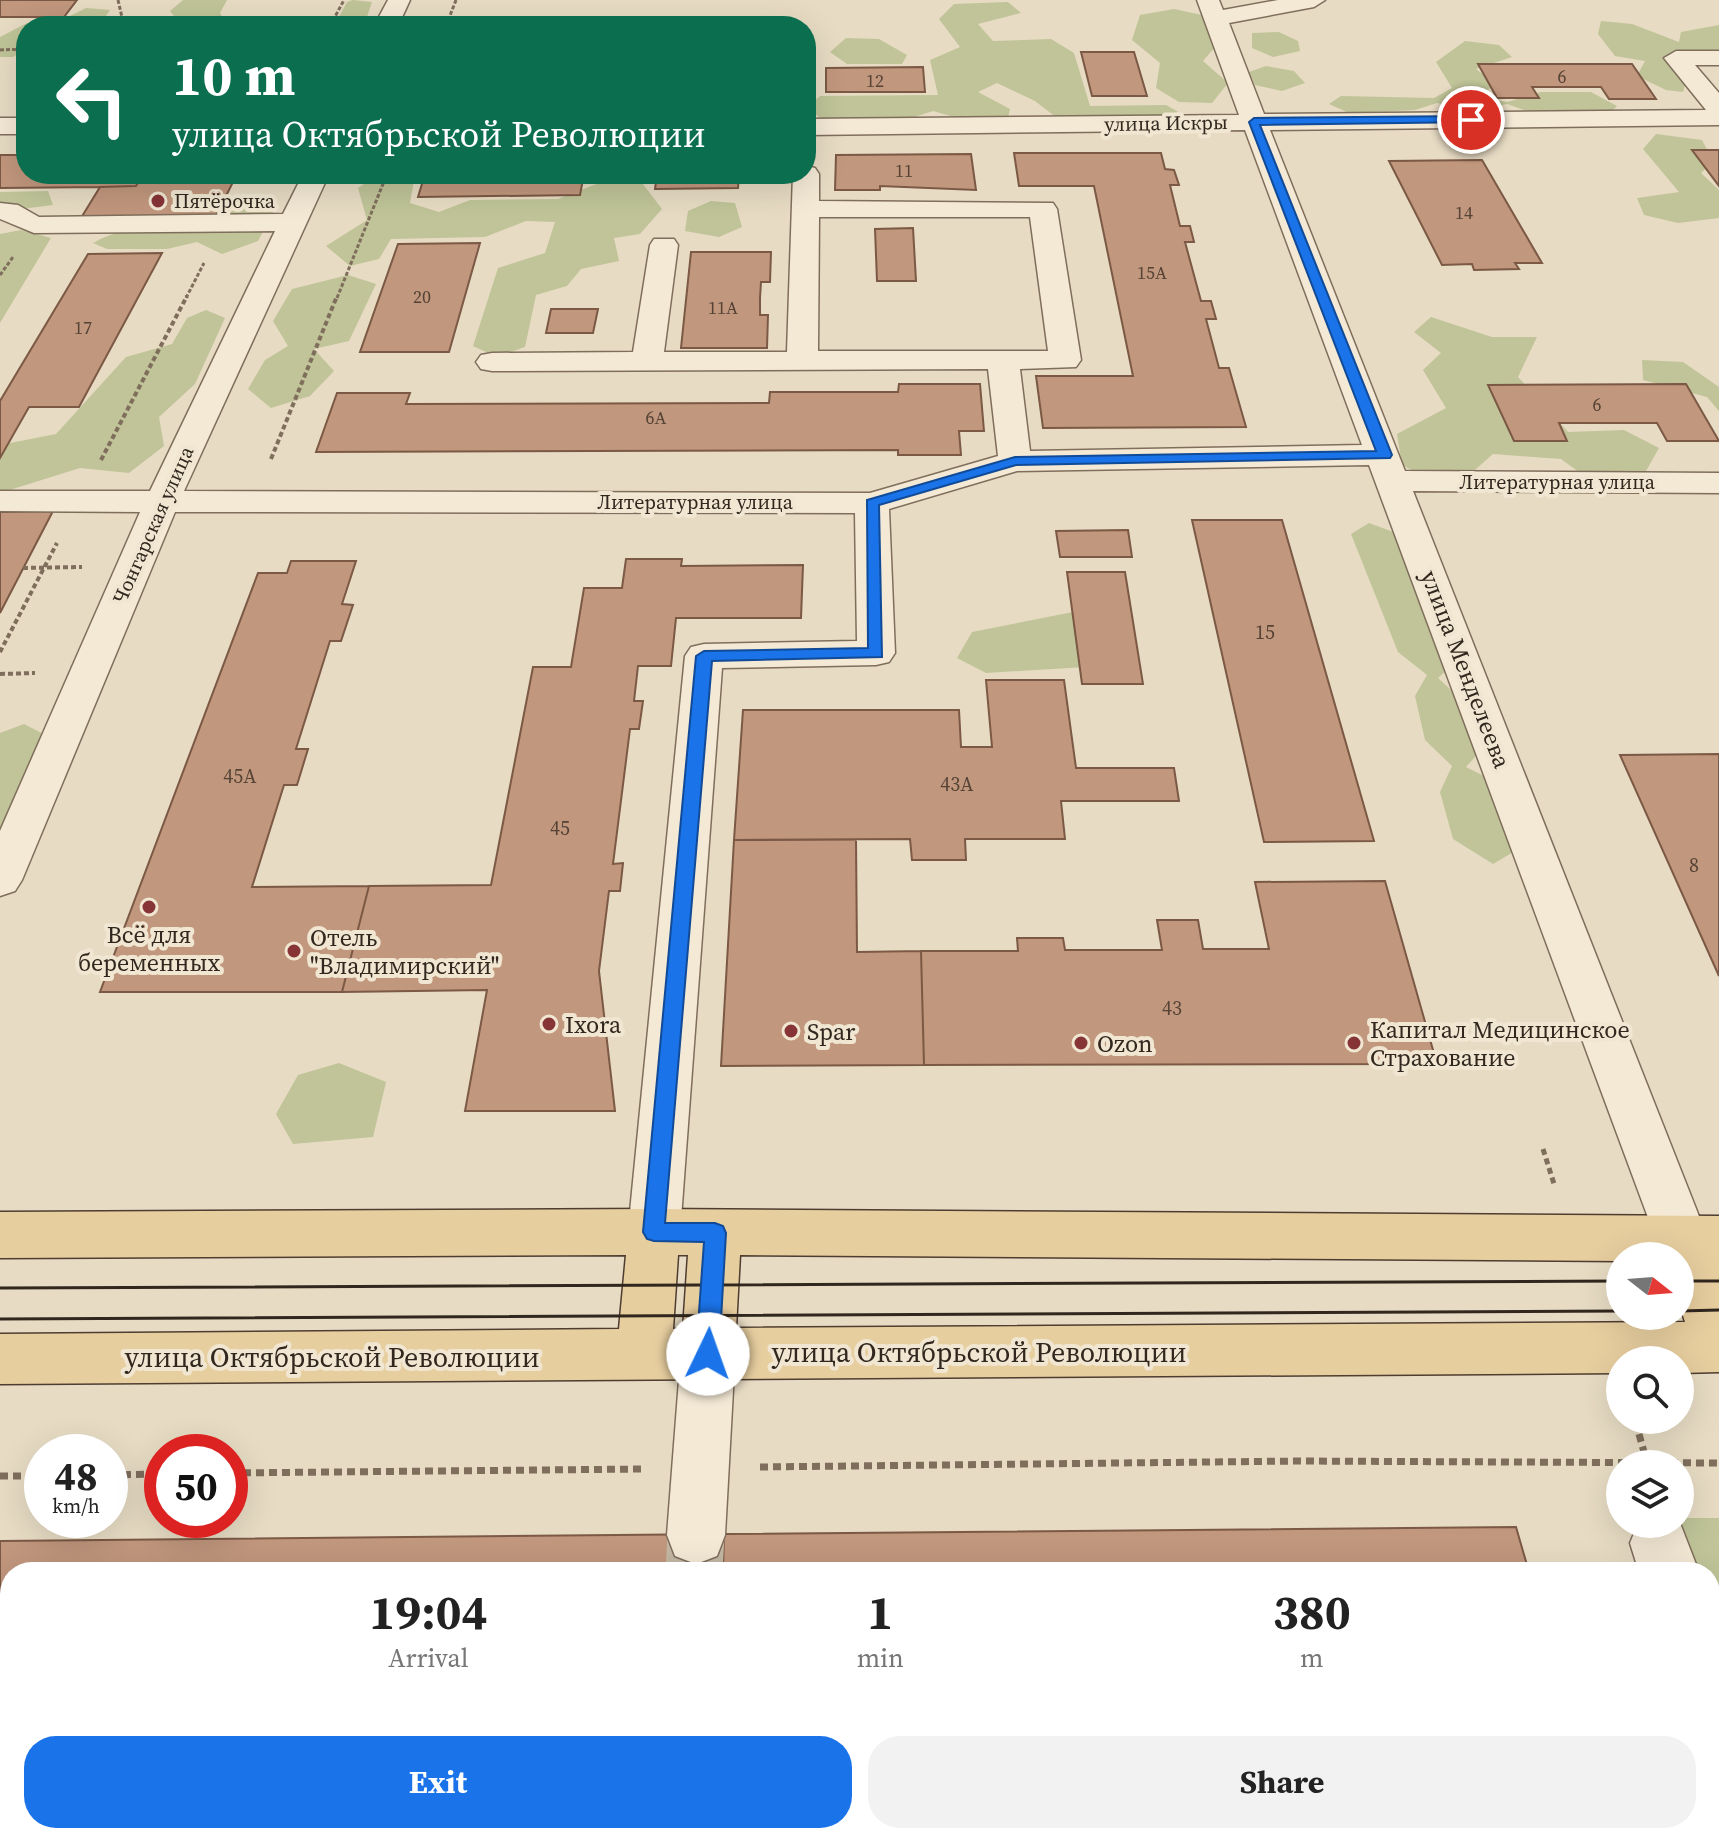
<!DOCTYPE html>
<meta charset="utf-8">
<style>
:root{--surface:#fff;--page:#f2f2f2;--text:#222;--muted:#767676;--accent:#1a73e8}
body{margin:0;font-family:"Source Serif 4",serif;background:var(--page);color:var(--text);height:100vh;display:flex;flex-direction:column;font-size:30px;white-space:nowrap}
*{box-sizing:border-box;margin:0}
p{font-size:26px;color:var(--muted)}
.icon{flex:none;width:44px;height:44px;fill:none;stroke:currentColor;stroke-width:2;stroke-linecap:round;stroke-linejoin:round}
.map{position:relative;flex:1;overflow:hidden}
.drawer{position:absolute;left:0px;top:1562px;width:1720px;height:282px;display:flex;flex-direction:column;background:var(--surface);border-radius:32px 32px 0 0;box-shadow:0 8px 32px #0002}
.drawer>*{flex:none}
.banner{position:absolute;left:16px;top:16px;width:800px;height:168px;border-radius:32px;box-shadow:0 8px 32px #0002;background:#0b6e4f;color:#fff;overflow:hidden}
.needle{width:52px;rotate:107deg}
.buttons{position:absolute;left:1606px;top:1242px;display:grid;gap:16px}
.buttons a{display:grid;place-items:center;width:88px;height:88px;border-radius:50%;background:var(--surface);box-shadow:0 8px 32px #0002;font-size:40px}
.speed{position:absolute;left:24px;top:1434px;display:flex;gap:16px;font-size:40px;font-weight:700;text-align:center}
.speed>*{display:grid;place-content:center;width:104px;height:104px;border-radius:50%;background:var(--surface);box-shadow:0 8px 32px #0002;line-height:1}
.speed small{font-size:20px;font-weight:400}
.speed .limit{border:12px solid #d22;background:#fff;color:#111}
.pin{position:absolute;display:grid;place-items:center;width:68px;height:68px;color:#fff;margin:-34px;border:4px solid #fff;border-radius:50%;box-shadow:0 2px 8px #0007}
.me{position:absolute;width:88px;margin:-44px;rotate:3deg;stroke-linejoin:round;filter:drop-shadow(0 0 6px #0008)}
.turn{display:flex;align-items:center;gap:28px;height:168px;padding:0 24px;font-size:36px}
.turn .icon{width:104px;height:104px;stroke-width:2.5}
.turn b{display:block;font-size:56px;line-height:68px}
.eta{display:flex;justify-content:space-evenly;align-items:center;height:136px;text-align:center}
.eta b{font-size:48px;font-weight:700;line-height:56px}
.cta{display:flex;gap:16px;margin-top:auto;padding:16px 24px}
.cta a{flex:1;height:92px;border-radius:32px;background:var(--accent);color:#fff;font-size:32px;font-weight:700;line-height:92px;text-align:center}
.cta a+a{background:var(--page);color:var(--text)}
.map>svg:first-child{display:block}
</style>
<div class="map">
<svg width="1719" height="1843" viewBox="0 0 1719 1843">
<rect width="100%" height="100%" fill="#e7dbc3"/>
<path fill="#c0c498" d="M183,0h44l-7,13 8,13h-62l12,-5 -8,-10z
M353,0l19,2 -8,24h-30l13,-24z
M1008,2l13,11 -43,11 15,17 58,-2 23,14 16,53 76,-1 16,9 -18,7h-103l-26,-20 -38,-18 -19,9 32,17 -3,13h-35l-39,-11 -34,11h-74l-18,-15 13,-11 118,-1 -8,-35 30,-13 -21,-28 15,-15z
M86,8l24,2 -11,16h-73v23l-13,8h-13v-20l27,-14 35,-3z
M1174,9l28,6 14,31 -13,15 25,22 -16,20 -33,-1 -23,-14 4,-25 -28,-23 8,-25z
M1601,21l31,3 47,18 2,-10 38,-7v39l-55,-6 23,19 -4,15 -17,-2 -29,-14 8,-15 -30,-5 -17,-22z
M1279,32l19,9 2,10 -27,6 -21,-9v-15z
M846,38l33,1 28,16 -5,9h-55l-17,-12z
M1465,41l34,4 13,12 -36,12 21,16 -22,11 32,6 34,-10h50l26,14 -9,9 -81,-4 -20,-7 -34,6 -36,-7 -22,7 -66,3 -20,-9 12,-8 93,2 18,-10 -16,-26z
M1266,66l28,5 11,12 -23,8 -27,-6 -6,-13z
M1656,134l46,6 11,21 -12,12 18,17v28l-41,5 -34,-8 -7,-17 42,-6 -36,-43z
M379,174l36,1 -5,28 29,9 31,-12 88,-1 41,-16 44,1 19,25 -22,25 -26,4 5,23 -38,8 -14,17 -31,9 -11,52 -28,10 -24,-11 25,-78 47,-15 10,-31 -29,-1 -41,16 -94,2 -12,20 -29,7 -24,-20 41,-26 -9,-32z
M48,191l5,14 -32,4 -21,10v-27z
M711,201l24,2 7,24 -23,10 -34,-6 3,-20z
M250,204l25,5 -17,32 -36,13 -25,-12 -30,7h-60l-14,-6c36,-21 77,-15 117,-11l15,-18z
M21,230l30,8 -51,85v-89z
M348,275l28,9 -27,57 -35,8 20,22 -24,25 -39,12 -23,-19 17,-29 23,-14 -15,-25 19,-32z
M206,310l19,8 -30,66 -36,33 5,29 -35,27 -49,-5 -80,25v-48l56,-11 70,-77 46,-13 15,-26z
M1431,317l61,20h45l-19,40 50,55 56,-2 35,18 -17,30 -52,2 -29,-21 -68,-5 -26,23h-41l-24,-12 -5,-31 49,-26 -23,-38 18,-17 -27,-21z
M1642,360l41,2 36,25v24l-12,-14 -64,-17z
M1369,523l27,10 52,136 -10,9 25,23 19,48 -16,18 28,14 26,67 -27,16 -40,-25 -13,-47 12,-26 -27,-26 -10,-44 12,-21 -29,-23 -47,-118z
M1078,611l24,55 -116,7 -29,-15 15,-26z
M24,724l41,21 -65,139v-151z
M339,1063l47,19 -13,55 -80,7 -17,-30 22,-39z
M1681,1518h38v212l-9,-9v-149h-30z"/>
<path fill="#c1977d" stroke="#7b5945" stroke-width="2" d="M0,0h77l-13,17h-64z
M1081,52h53l13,44h-55z
M1478,64h154l24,35h-47l-8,-12h-69l7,11h-42z
M923,67l2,25h-99v-24z
M1692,150h27v36z
M1014,153h147l4,16 9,1 5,15h-9l10,41h10l4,16h-9l16,59h10l5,18h-10l13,49h10l17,59 -203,1 -7,-52h97l-39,-190h-75z
M971,154l5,36 -96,-4v4h-45l1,-35z
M0,155h26v19h211l-21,42 -135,2 19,-31 -100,1z
M1482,160l60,103h-27l4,6 -45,1 -2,-6 -30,1 -53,-104z
M143,174h94l-21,42 -135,2 19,-31 36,-1z
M425,174h159l-4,21 -162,2z
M657,174h82l-1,14 -83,1z
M913,228l3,53h-39l-2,-52z
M480,243l-31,109h-89l38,-108z
M691,252h80l-1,30h-9l-1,16v17h8l-1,33h-86z
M162,253l-83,154h-50l-29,51v-57l88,-147z
M551,309h47l-5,24h-47z
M899,384h81l4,47h-25l2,24h-63v-5l-582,2 21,-59h73l-4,11 363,-1 1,-11h128z
M1686,384l33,57h-52l-10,-18h-98l8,18h-53l-26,-56z
M53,511l-53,102v-101z
M1192,520h90l92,321 -110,1z
M1128,530l4,27h-72l-4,-26z
M626,559h56l-1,7 122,-1 -2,53h-125l-5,48h-33l-4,35h9l-4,28h-9l-17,135 10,-1 -3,28h-11l-10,80 16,140h-150l22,-121 -145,2 27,-106 122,-1 42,-218h38l13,-79h38z
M291,561h65l-14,43 11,1 -12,36h-11l-34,108h12l-11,36h-13l-32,102 117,-1 -27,106h-242l158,-419h29z
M1067,572h58l18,112h-61z
M986,680h78l12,88h98l5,33h-118l4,38h-100l1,21h-54l-2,-21 -176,1 9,-130h216l2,37h31z
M1719,754v222l-99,-221z
M734,840h122l1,112 64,-1 3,114 -203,1z
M1385,881l52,183 -513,1 -3,-114h97l-1,-13h46l2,12h97l-5,-30h41l5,29h66l-14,-67z
M1516,1527l13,45h-806l1,-38z
M724,1534l-1,38h-713v142h-10v-173z
M1450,1834h149l3,9h-150z"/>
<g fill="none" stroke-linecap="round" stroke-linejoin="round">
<path stroke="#c3b7a2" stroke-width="57" stroke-dasharray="57 29" stroke-linecap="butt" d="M694,1572l2,-37"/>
<defs>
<path id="minor" d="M388,0h22l-12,26h-24z
M1197,0h22l4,10 55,-10h47l-11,7 -85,16 35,91 442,-4 -42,-52 12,-7h43v14h-24l24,28v32l-449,5 135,341 314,2v20l-306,-2 295,748 -8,16 -18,7 -2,-6 -16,-1 -8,-16 -287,-774 -352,6 -128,38 6,144 -6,9 -13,3 -154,3 -42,564 -8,16 -18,7 -18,-7 -8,-16 57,-576 6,-9 13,-3 153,-3 -2,-128 -680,-1 -153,368 -7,11 -15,5v-65l140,-319 -140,-1v-20h150l125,-260 -241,2 -34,-14v-16l18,2 21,12 244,-3 20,-40h26l-145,317 686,2 128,-37 -10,-87 -496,2 -11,-2 -5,-7 5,-7 11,-2 141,-1 17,-107 4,-6h20l4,6 -14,107h123l6,-178h13v-8l9,2 4,6v27l234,2 4,6 24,151 -5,7 -56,2 10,82 332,-6 -117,-315 -439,5v-16l433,-4zM819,217h211l18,134h-230z
M0,118h26v16h-26z
M708,1329l19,7 8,18 -10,181 -8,21 -21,8 -21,-8 -8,-21 14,-181 8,-18z
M1680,1523l19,49h-60l-9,-29 8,-19z
M1710,1662l9,4v85l-9,-4z
M10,1821v13h60l-3,9h-66z
M1313,1834h66l3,9h-66z"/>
<path id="major" d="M654,1209l1065,7v156l-39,1v-13h-60v13l-1620,11v-50l619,-5 7,-74 -626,3v-46zM678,1255h10l-5,74h-10zM740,1255l880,6v-5h60v50l5,16 -949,6z"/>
</defs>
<use href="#minor" stroke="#7f6e5c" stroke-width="3"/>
<use href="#major" stroke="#4e3d30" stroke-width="3"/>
<path stroke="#7f6e5c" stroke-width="3" stroke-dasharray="4 2" stroke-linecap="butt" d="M118,0l6,26
M330,26l14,-26
M446,26l10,-26
M0,50l26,-1
M0,275l13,-18
M186,298l18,-35
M337,298l50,-124"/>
<path stroke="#7f6e5c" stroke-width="4" stroke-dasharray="5 3" stroke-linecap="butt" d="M271,459l66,-163
M101,460l86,-164
M23,568l59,-1
M0,652l57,-109
M0,674l35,-1"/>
<path stroke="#7f6e5c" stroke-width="5" stroke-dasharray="6 4" stroke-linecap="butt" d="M1543,1149l11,35"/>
<path stroke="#7f6e5c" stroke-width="7" stroke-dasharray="8 5" stroke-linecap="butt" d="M1639,1434l8,29
M760,1467l540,-6 419,2
M230,1473l412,-4
M110,1475l52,-1
M0,1476h42"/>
<use href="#minor" fill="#f4e9d5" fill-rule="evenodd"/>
<use href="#major" fill="#e7ce9f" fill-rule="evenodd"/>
<path stroke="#31271e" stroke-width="3" d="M1680,1281h39
M0,1288l1620,-7
M1680,1311l39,-1
M0,1319l1620,-8"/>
</g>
<path fill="#1a73e8" stroke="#114b97" stroke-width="2" d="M1471,116l4,6 -215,3 132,330 -2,3 -374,7 -137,40 3,152 -170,4 -47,562h50l8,3 3,7 -7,121 -4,8 -7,3 -8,-3 -4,-8 8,-112 -50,-1 -7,-2 -4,-7 53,-576 8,-5 164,-3 -1,-148 148,-43 361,-6 -127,-329 5,-4z"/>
<g fill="#873437" stroke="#f0e6d1" stroke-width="3">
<circle cx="158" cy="201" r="8"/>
<circle cx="149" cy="907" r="8"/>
<circle cx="294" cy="951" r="8"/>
<circle cx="549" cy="1024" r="8"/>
<circle cx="791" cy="1031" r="8"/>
<circle cx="1081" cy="1043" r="8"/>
<circle cx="1354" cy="1043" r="8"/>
</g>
<g text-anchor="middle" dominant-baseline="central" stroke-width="8" stroke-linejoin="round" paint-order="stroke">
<g font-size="18" fill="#554336">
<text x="1562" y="76">6</text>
<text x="875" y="80">12</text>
<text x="904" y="170">11</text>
<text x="1464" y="212">14</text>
<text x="1152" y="272">15А</text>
<text x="422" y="296">20</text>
<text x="723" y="307">11А</text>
<text x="83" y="327">17</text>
<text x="1597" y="404">6</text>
<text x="656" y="417">6А</text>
</g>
<g font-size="20" fill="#31271e" stroke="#f0e6d1">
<text transform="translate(1166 123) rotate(-1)">улица Искры</text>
<text x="1557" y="482">Литературная улица</text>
<text x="695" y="502">Литературная улица</text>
<text transform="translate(153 525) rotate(-66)">Чонгарская улица</text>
</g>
<g font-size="20" fill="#31271e" stroke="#f0e6d1" text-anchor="start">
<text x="174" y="201">Пятёрочка</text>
</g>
<g font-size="20" fill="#554336">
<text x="1265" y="632">15</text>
<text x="240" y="776">45А</text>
<text x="957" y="784">43А</text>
<text x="560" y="828">45</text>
<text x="1694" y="865">8</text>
<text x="1172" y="1008">43</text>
</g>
<g font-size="24" fill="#31271e" stroke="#f0e6d1">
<text transform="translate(1466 669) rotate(69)">улица Менделеева</text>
</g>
<g font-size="24" fill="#31271e" stroke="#f0e6d1" text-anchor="start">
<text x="149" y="934" text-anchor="middle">Всё для<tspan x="149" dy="28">беременных</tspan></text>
<text x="310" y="937">Отель<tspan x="310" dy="28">"Владимирский"</tspan></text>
<text x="565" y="1024">Ixora</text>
<text x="1370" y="1029">Капитал Медицинское<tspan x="1370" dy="28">Страхование</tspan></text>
<text x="807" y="1031">Spar</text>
<text x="1097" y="1043">Ozon</text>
</g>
<g font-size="28" fill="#31271e" stroke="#f0e6d1">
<text x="979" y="1352">улица Октябрьской Революции</text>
<text x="332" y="1357">улица Октябрьской Революции</text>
</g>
</g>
</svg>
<div class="buttons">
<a><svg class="needle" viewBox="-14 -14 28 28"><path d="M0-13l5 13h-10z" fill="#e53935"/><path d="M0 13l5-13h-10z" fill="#767676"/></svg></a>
<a><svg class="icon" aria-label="search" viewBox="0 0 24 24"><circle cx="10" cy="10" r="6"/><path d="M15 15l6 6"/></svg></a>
<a><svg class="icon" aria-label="layers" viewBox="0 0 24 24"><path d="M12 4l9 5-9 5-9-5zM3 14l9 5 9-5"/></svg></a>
</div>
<div class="speed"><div>48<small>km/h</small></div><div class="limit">50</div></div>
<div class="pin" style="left:1471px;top:120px;background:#d93025"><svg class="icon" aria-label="arrive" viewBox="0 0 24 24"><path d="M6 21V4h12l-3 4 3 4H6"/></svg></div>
<svg class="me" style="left:708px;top:1354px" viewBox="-20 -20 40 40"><circle r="19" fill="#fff"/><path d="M0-13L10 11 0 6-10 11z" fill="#1a73e8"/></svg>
<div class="banner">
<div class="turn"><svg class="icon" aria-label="left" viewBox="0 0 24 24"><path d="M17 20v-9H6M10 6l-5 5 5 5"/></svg><div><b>10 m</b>улица Октябрьской Революции</div></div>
</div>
<section class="drawer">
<div class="eta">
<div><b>19:04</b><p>Arrival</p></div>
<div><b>1</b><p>min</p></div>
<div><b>380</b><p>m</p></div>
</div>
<div class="cta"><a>Exit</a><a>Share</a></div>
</section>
</div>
